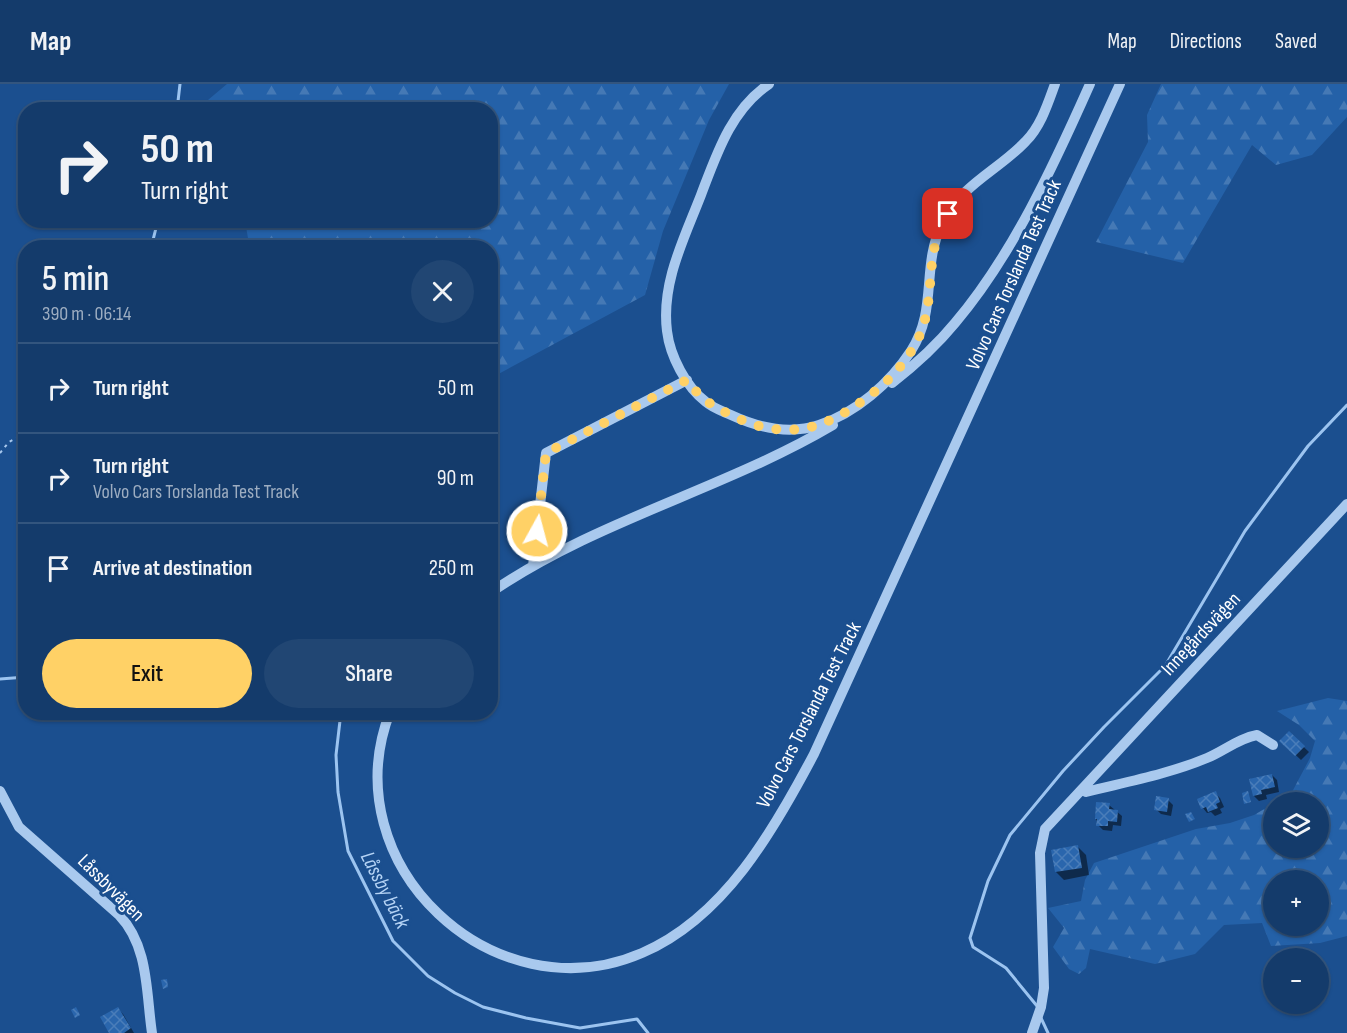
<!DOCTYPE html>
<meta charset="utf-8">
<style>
:root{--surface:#143b6b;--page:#214673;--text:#f1f3f6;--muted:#9dadc1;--line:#33557e;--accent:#ffd166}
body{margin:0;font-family:"Sofia Sans Condensed",sans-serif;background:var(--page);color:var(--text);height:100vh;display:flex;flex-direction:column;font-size:22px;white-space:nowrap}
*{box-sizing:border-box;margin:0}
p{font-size:20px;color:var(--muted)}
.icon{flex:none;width:33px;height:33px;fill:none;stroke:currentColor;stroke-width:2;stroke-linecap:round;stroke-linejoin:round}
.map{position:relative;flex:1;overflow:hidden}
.details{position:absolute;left:18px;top:156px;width:480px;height:480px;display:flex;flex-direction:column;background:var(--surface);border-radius:24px;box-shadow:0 2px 4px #0004,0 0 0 2px var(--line)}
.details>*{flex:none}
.hud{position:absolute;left:18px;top:18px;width:480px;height:126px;border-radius:24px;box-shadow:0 2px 4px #0004,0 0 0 2px var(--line);background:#143b6b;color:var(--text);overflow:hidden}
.controls{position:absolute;left:1263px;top:708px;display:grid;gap:12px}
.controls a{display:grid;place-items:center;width:66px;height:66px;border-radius:50%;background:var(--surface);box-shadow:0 2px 4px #0004,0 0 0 2px var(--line);font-size:30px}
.pin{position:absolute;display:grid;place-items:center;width:51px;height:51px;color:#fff;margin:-26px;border-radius:12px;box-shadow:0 3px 9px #0006}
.me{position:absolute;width:66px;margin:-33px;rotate:7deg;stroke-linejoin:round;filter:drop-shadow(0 0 4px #0008)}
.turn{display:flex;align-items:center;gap:21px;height:126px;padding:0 24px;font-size:27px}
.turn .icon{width:78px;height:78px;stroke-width:2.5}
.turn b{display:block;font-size:42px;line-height:51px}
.round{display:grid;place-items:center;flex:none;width:63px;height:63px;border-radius:32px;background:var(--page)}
.summary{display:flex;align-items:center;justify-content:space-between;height:102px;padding:0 24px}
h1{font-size:36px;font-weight:600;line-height:45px}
.action{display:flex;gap:12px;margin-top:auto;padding:12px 24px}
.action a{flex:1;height:69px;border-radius:36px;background:var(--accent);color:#111;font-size:24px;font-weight:600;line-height:69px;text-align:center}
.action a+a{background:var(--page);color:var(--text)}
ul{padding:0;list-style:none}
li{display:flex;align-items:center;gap:18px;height:90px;padding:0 24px;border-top:2px solid var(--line)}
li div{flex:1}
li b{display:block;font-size:22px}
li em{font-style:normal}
header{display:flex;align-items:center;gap:36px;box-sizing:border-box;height:84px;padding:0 30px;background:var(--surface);border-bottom:2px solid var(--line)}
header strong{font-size:28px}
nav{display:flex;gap:33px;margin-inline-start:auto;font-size:21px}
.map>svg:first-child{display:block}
</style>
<header>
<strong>Map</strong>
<nav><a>Map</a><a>Directions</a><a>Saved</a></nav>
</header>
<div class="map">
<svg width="1347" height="949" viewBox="0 0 1347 949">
<defs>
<pattern id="forest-firs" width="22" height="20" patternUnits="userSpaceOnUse" patternTransform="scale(1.5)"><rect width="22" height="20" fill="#2461a8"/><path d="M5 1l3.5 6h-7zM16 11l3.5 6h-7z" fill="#4579b5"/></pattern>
<pattern id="building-cross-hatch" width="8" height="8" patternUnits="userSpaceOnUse" patternTransform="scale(1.5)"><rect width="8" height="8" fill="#2a66ad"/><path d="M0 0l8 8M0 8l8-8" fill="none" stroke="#4a7db9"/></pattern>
</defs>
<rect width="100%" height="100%" fill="#1b4f8f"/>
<path fill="url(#forest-firs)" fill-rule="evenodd" d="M227,0h502l-20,36 -46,111 -18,64 -154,83 -1,-130 -235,-1 -7,-9 -3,-17 245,-1v-110l-285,-1 3,-9z
M1161,0h186v33l-35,38 -36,10 -24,-20 -69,118 -87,-21 52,-100 -1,-27z
M1328,614l19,3v235l-27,7 -49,3 -9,-23 -38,2 -29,29 -40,10 -65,-15 -4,19 -7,6 -10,-5 -16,-22 11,-19 -16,-20 33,-7 4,-21 9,-17 102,-34 34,-6 24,-8 19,-11 1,44h44v-46h-42l15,-8 19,-36 5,-17 -16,-16 -22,-14zM1274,796h44v46h-44z"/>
<path fill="#0007" d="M1289,649l20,19 -8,8 -20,-19z
M1272,691l5,5 2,12 -13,3 1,4 -8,2 -5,-5z
M1215,709l5,5 4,9 -4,2 2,4 -7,3 -4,-4 -4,1 -4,-5 -4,-8z
M1168,716l5,5 -2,11 -10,-2 -5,-5z
M1109,721l13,11 -1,10 -8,-1 -1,6 -9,-1 -5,-5 -2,-6z
M1078,763l8,8 3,20 -25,5 -8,-8z
M118,925l5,5 11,19h-23z"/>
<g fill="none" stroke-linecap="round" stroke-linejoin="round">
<path stroke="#9cc4f0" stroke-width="3" d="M177,26l3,-26
M151,164l7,-28
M0,595l26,-2
M341,628l-5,43 2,37 10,59 45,90 35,35 27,17 28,14 43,11 54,10 57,-9 11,14
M1037,922l-31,-38 -33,-21 -3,-9 18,-57 22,-46 53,-64 41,-44 61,-61 80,-135 63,-85 39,-41
M1041,934l7,15"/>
</g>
<path fill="url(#building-cross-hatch)" d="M1289,647l16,15 -10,10 -16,-15z
M1272,690l3,13 -14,3 1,4 -9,2 -4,-17z
M1216,707l4,11 -4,2 2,4 -10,4 -2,-5 -5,2 -4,-10z
M1248,707l3,11 -7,2 -2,-11z
M1156,712l13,2 -2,14 -13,-2z
M1096,718l14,1 -1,6 9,1 -1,12 -9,-1v5h-12l1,-7h-2z
M1191,728l4,7 -6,3 -4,-8z
M1078,761l4,23 -27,4 -4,-22z
M167,895l1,8 -5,2 -2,-9z
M76,923l4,8 -5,3 -4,-8z
M118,923l13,21 -7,5h-15l-9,-16z"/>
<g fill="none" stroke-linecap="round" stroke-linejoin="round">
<path stroke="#a9c9ee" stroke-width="2" stroke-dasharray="3 4.5" stroke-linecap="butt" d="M0,369l9,-11 17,-9"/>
<path stroke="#a9c9ee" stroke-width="10" d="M769,0c-38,26 -52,69 -68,111 -17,44 -40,88 -34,136 3,25 19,56 39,71 7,6 16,9 25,13 28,13 58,20 88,10 37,-12 71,-42 92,-74 27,-42 10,-85 31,-127 20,-41 56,-53 84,-83 15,-15 22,-38 29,-57
M892,299c23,-18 45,-38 63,-60 57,-67 99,-158 135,-239
M533,482l13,-113 141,-73
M490,509c106,-73 233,-103 343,-168
M390,628c-59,153 104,305 252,241 82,-35 132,-123 172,-199l306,-670
M1082,705l4,3c40,-10 83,-18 121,-34 17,-7 32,-20 50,-23l16,10
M0,707l19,36 100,88c30,31 27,78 33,118
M1032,949l9,-26 3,-19 -4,-135 5,-24 302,-325"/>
</g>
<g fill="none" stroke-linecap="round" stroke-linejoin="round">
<path stroke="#ffd166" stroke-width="10" stroke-dasharray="0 18" d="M537,447l9,-78 141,-73c15,21 27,27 50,38 51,23 89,11 132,-22 19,-14 37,-33 48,-55 21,-40 5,-88 31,-127"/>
</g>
<g text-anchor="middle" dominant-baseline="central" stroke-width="6" stroke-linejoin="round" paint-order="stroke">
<g font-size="20" fill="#fff" stroke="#1b4f8f">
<text transform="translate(1014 191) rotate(-66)">Volvo Cars Torslanda Test Track</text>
<text transform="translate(1201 550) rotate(-47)">Innegårdsvägen</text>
<text transform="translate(809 631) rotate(-63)">Volvo Cars Torslanda Test Track</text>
<text transform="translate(111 804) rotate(45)">Låssbyvägen</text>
</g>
<g font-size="21" font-style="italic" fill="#b5d3f5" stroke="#1b4f8f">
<text transform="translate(385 806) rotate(63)">Låssby bäck</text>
</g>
</g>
</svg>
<div class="controls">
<a><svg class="icon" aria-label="layers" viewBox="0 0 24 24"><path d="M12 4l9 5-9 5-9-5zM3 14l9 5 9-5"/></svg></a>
<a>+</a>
<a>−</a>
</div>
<div class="pin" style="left:948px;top:130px;background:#d93025"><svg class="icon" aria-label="arrive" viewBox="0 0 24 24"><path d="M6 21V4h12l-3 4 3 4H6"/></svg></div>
<svg class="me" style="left:537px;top:447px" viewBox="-20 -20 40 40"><circle r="17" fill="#ffd166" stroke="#fff" stroke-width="3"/><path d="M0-11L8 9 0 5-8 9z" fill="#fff"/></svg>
<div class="hud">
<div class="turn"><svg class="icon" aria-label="right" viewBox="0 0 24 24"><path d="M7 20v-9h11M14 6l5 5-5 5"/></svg><div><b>50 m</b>Turn right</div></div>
</div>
<section class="details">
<div class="summary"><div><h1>5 min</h1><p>390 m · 06:14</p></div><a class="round"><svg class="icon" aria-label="close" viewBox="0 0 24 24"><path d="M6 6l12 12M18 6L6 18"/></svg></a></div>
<ul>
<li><svg class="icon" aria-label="right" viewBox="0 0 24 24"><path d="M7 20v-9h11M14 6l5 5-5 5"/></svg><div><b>Turn right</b></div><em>50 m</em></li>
<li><svg class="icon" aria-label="right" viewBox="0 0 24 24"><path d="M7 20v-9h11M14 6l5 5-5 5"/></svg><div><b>Turn right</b><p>Volvo Cars Torslanda Test Track</p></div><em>90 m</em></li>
<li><svg class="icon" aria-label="arrive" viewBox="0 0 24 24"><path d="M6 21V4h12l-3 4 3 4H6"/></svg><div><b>Arrive at destination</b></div><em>250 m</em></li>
</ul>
<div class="action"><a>Exit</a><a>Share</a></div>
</section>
</div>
